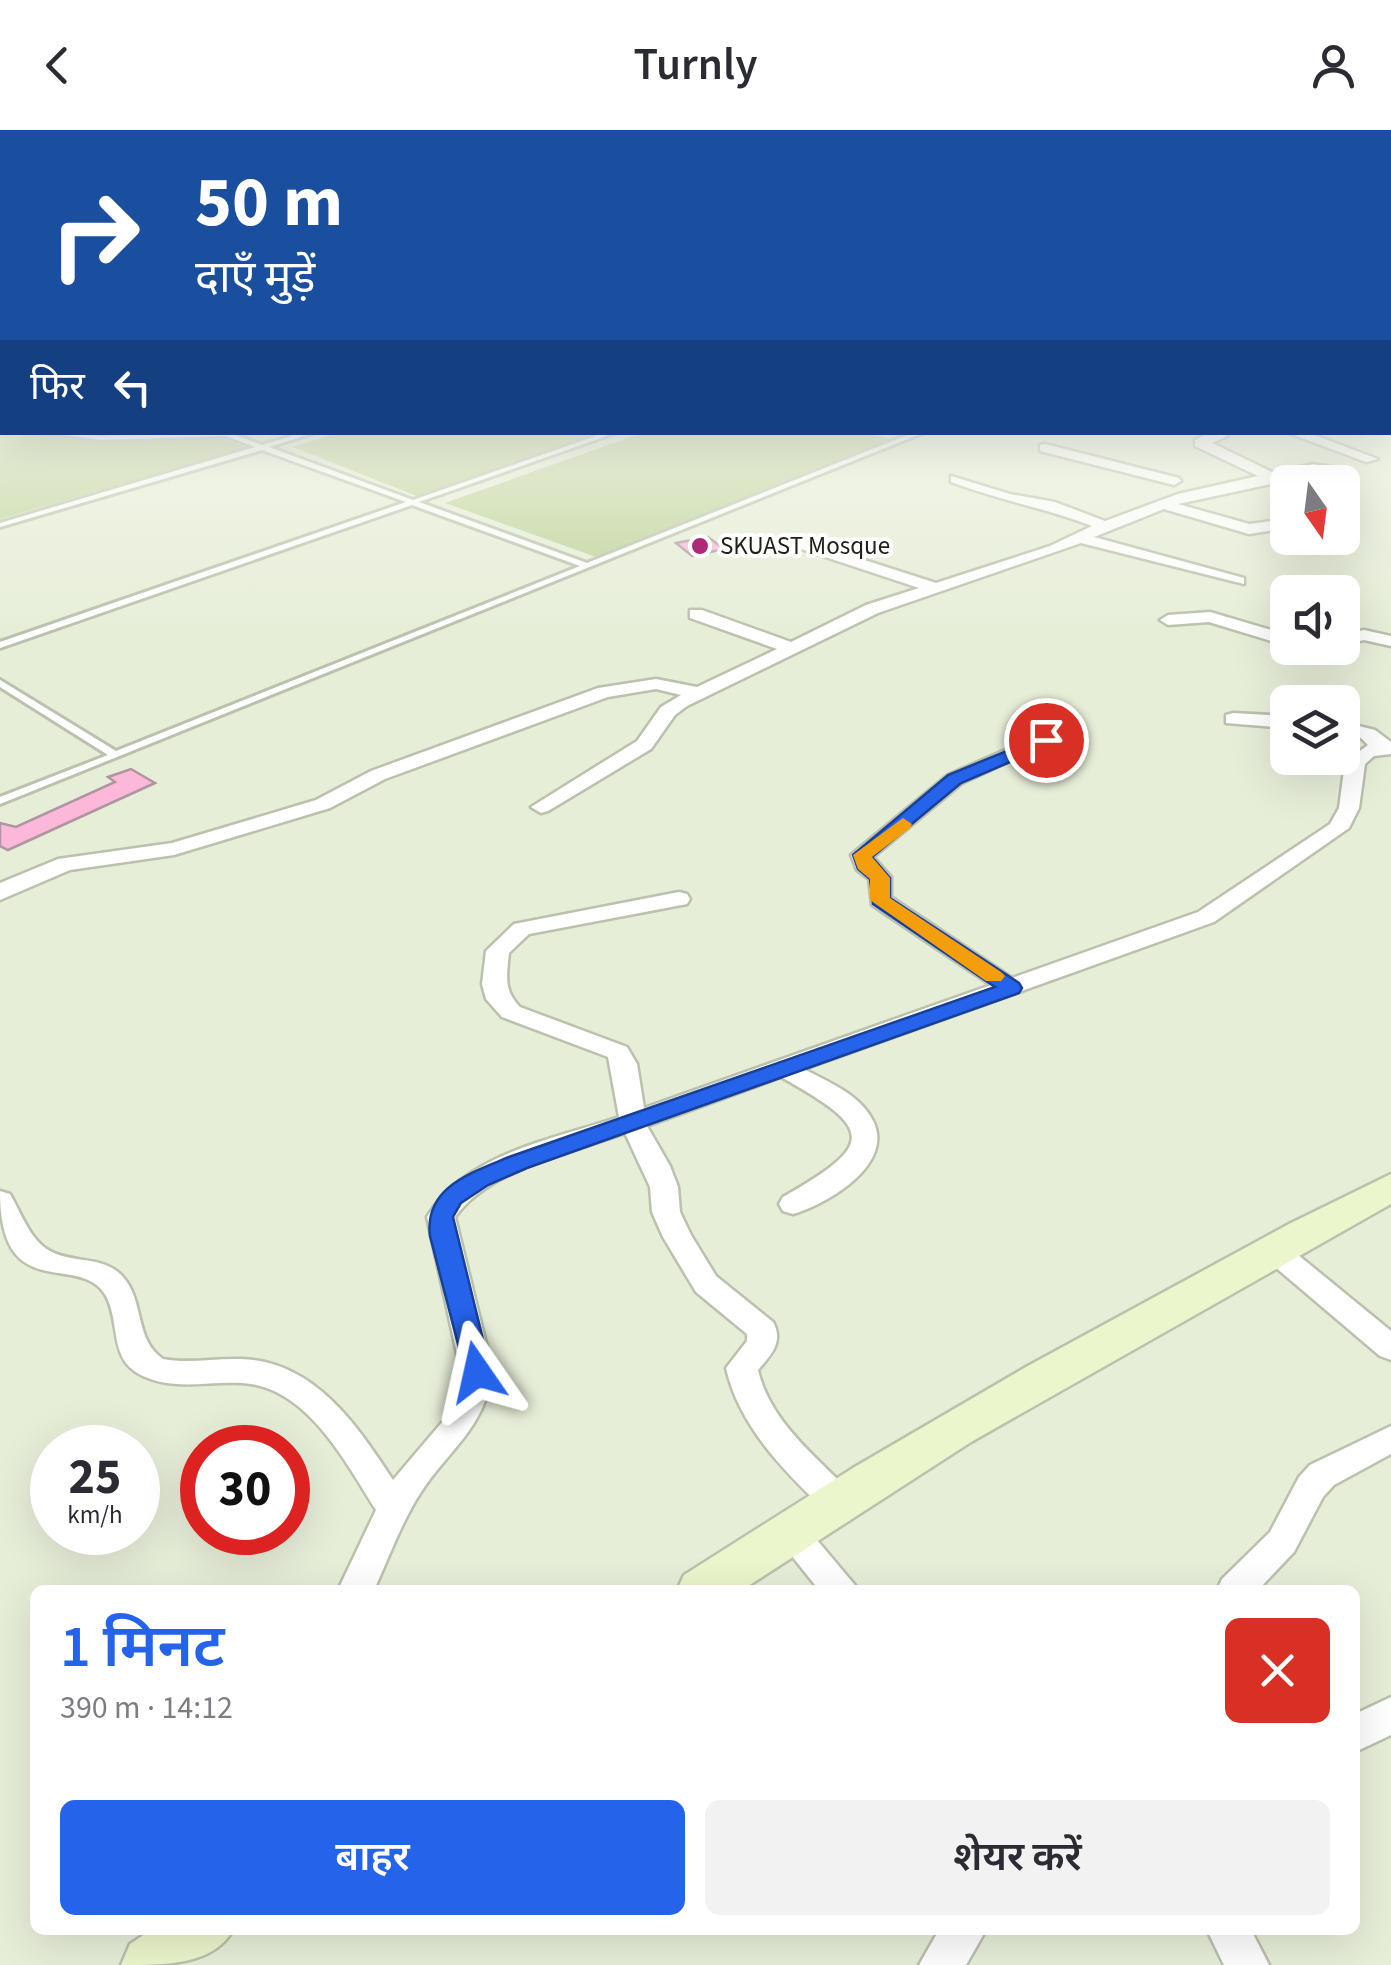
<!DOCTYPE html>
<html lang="hi">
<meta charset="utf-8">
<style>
:root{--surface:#fff;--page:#f2f2f3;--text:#2b2b33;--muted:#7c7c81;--accent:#2563eb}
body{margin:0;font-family:"Source Sans 3","Noto Sans Devanagari",sans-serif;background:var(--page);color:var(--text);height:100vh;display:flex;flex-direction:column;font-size:38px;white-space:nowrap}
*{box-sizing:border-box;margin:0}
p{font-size:32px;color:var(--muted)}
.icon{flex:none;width:55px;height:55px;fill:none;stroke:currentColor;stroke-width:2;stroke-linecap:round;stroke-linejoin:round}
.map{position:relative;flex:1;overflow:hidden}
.drawer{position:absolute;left:30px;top:1455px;width:1330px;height:350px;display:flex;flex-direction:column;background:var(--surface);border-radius:15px;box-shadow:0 10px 40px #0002}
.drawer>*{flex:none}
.banner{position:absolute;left:0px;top:0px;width:1392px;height:305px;box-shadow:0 10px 40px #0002;background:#1a4fa0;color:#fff;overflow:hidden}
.needle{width:65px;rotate:166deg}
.fabs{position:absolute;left:1270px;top:335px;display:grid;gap:20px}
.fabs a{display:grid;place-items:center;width:90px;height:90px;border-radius:15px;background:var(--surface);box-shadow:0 10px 40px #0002;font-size:50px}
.speed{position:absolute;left:30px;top:1295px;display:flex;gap:20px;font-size:50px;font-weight:700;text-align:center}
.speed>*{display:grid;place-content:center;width:130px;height:130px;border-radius:50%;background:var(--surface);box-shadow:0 10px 40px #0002;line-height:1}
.speed small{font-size:25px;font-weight:400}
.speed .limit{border:15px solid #d22;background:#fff;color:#111}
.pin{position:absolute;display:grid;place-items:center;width:85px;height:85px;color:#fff;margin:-42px;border:5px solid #fff;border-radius:50%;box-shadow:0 2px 10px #0007}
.me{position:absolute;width:110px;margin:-55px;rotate:349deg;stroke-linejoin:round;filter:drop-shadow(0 0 8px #0008)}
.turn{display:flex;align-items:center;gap:35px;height:210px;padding:0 30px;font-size:45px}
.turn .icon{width:130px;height:130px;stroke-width:2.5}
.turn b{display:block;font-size:70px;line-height:85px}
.then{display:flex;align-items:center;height:95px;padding:0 30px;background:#0003;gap:20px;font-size:38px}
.round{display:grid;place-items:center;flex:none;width:105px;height:105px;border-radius:15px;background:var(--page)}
.summary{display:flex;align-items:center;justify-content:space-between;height:170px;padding:0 30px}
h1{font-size:60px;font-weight:600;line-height:75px;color:var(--accent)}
.action{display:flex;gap:20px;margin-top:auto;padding:20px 30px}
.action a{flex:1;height:115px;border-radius:15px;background:var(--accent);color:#fff;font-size:40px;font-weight:600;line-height:115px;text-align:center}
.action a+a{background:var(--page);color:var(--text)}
header{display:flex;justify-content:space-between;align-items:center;height:130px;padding:0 30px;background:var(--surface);font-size:45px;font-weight:600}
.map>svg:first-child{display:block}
</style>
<header><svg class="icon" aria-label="back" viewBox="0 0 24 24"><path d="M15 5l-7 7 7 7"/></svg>Turnly<svg class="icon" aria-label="person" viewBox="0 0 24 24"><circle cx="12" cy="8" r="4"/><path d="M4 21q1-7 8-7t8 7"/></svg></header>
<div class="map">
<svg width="1391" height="1835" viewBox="0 0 1391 1835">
<rect width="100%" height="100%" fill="#e7eed8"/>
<path fill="#bfd297" d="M0,258l2,44 206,1 40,15 -248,71z
M341,302l267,1 -189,64 -126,-50z
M866,303l25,6 -295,118 -151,-54 197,-70z"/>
<path fill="#fdb7d8" stroke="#ad96a1" stroke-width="2.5" d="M708,407l16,12 -32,7 -16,-13z
M131,639l24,14 -147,67 -8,-4v-23l16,4 99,-45 -7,-5z"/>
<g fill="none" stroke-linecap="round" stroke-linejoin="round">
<defs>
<path id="service" d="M0,244h2v1l-2,1z
M44,302l57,4 127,-4 34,13 43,-13h12l-48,15 144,53 194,-68h11l-199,70 168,61 328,-131h10l-925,372v-7l108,-42 -108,-68v-7l116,71 464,-185 -168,-61 -412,143v-6l406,-140 -144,-52 -262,77v-4l255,-76 -29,-11 -125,4z"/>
<path id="minor" d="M1390,264h1v8h-1z
M1390,286h1v8h-1z
M1211,302l17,4 -16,7 62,30 39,-9 28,5 -163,35 71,20 39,-5v9l-39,6 -85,-25 -70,28 150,41v6l-163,-41 -203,70 -191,93 -12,9 -24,34 -103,62 -7,2 -10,-6 106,-66 24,-34 20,-12 -25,-6 -48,8 -223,82 -55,29 -156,47 -104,15 -70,30v-17l58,-24 114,-16 144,-43 55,-29 227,-83 58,-9 41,8 80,-38 -87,-31v-8h12l89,32 75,-37 53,-17 -127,-42v-6h10l134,43 114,-37 42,-20c-46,-18 -94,-26 -141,-44v-6l59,18 45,8 50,19 73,-27 80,-18 -63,-30v-6z
M1286,302h20l72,27 -12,3z
M1045,314l134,34 2,3 -7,4 -134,-34v-6z
M1210,482l78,23v11l-79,-24 -41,3 -8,-5 8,-5z
M1364,500l27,6v10l-27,-6 -22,5v-10z
M1233,583l55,3v12l-62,-5v-8z
M1342,592l33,8 16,12v12l-17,2 -9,8 -6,44 -10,20 -135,94 -410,147c24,13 55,25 68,50 25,44 -44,85 -79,95l-10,-3 -4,-7 4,-7c93,-53 91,-68 -2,-120l-134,49 23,40 8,21 2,25 11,23 25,41 57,46c11,20 -2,33 -15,48 9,39 38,69 66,96 11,12 24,21 31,35l-5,10 -12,4 -12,-4c-42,-40 -87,-85 -100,-143l21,-27v-7l-51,-42 -33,-55 -11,-25 -2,-25 -25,-54c-54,20 -135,35 -170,84l38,155c-10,58 -42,75 -72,120 -19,29 -32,65 -47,98h-36l38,-80c-30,-47 -69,-124 -134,-127 -34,-2 -66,8 -99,-7 -35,-16 -22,-52 -37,-80 -26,-46 -106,12 -106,-105l10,3c11,19 20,46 40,57 23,13 54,4 73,26 22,25 11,62 40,82 26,5 51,-1 78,0 73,2 116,66 152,121l56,-66 12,-42 -34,-155c37,-63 127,-78 192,-100l-11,-60 -106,-40 -16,-18 -4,-15 4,-33 28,-27 165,-32 8,2 3,5 -3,5 -158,30 -20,19c-2,22 -6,37 11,54l107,40 10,17 7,44 347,-123 -119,-80 -3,-26 -12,-9 -6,-15 97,-80 115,-50h14l2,4 -117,54 -89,74 18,20v20l121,81 186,-66 132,-88 9,-16 6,-46 23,-17 -7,-7 -19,-4z
M1271,1108l10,3 110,90v29l-11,-4 -119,-101 -4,-7 4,-7z
M1391,1296v28l-57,31 -11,12 -29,55 -36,38h-41l5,-11 48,-47 29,-55 11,-12z
M789,1387l12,4 58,69h-40l-47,-59 5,-10z
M1391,1567v38l-36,17v-38z
M939,1800h47l-20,35h-47z
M1207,1800h44l18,35h-45z"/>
<path id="secondary" d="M1391,1044v30l-420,238 -229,148h-65l7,-15 169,-107 173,-101 263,-143z
M151,1800h82c-20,35 -66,35 -112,35l9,-21z"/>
</defs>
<use href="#service" stroke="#bac1ac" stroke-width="6"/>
<use href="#minor" stroke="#bac1ac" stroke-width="5"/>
<use href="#secondary" stroke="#bac1ac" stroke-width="5"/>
<use href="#service" fill="#fff" fill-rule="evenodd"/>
<use href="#minor" fill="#fff" fill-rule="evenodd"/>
<use href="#secondary" fill="#ecf6cc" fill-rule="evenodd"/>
</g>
<linearGradient id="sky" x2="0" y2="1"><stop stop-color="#83acb2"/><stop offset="0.49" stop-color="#f4f7ed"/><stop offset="1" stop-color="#f4f7ed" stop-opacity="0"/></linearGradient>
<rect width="1391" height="501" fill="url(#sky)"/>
<path fill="#2563eb" stroke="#184099" stroke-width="2.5" d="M1046,605l6,2v7l-91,39 -89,74 18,21v20l129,85 3,5 -3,5 -492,175 -39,17 -27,18 -8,14 38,155 -4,7 -10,4 -10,-4 -37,-143c-6,-49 41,-63 79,-79l486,-170 -122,-83 -3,-25 -12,-10 -5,-14 95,-80z"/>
<path fill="#f59e0b" d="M903,688l9,6 -2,4 -38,29 18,21v20l111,74 4,4 -4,5h-15l-116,-81v-21l-12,-10 -5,-14z"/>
<circle fill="#ac2b77" stroke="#fff" stroke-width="4" cx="700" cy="416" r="10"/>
<g text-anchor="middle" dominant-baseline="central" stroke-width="8" stroke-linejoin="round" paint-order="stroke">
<g font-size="25" fill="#1e2018" stroke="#fff" text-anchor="start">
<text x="720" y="416">SKUAST Mosque</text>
</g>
</g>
</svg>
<div class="fabs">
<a><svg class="needle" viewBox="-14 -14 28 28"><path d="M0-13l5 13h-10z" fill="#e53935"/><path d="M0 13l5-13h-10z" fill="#7c7c81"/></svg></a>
<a><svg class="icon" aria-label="sound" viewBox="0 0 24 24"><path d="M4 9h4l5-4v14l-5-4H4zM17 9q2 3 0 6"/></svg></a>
<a><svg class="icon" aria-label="layers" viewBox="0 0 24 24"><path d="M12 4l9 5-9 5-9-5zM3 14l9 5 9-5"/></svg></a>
</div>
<div class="speed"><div>25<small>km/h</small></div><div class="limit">30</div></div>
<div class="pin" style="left:1046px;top:610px;background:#d93025"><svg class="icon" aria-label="arrive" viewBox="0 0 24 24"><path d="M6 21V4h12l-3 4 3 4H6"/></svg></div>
<svg class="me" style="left:477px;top:1242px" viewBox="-20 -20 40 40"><path d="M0-17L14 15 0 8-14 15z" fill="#2563eb" stroke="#fff" stroke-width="4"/></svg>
<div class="banner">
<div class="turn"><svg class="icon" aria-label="right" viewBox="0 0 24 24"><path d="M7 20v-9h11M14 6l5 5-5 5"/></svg><div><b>50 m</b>दाएँ मुड़ें</div></div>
<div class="then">फिर<svg class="icon" aria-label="left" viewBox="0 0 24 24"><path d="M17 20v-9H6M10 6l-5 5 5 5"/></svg></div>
</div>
<section class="drawer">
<div class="summary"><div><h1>1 मिनट</h1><p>390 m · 14:12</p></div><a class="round" style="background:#d93025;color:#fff"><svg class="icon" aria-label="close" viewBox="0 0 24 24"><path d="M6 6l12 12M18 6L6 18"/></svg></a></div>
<div class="action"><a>बाहर</a><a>शेयर करें</a></div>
</section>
</div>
